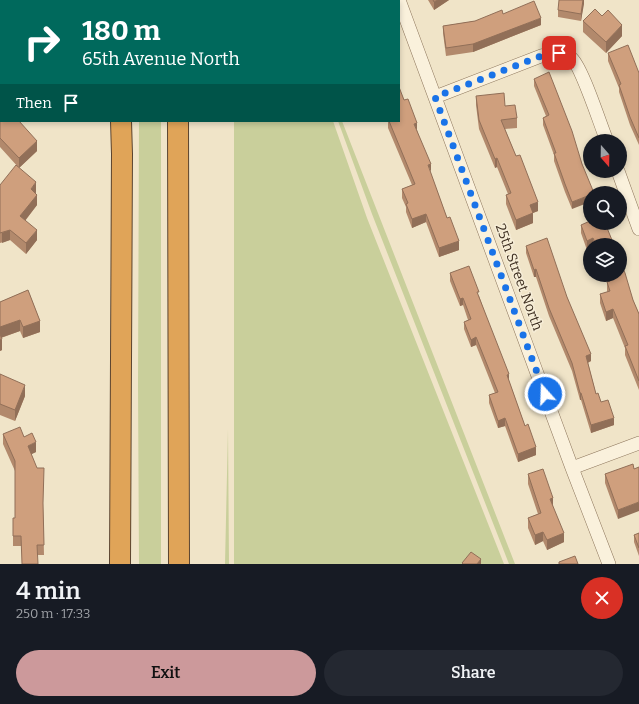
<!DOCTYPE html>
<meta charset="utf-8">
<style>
:root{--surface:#171b24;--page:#242831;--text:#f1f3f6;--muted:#9ea1a6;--accent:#cc999b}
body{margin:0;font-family:Bitter,serif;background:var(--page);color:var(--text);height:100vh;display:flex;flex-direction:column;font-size:15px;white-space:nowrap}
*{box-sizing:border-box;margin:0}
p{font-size:13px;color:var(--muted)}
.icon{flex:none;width:22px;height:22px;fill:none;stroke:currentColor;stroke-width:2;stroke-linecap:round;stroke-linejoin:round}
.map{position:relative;height:564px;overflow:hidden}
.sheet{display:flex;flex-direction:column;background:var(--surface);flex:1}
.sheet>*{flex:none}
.top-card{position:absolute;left:0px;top:0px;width:400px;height:122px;box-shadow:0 2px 6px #0003;background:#00695c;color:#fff;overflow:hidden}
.needle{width:26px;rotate:160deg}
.controls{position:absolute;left:583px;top:134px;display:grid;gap:8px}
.controls a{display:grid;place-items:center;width:44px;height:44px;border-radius:50%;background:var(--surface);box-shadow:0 2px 6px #0003;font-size:20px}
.pin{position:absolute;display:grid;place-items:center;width:34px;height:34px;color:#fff;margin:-17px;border-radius:8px;box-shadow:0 2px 6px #0006}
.me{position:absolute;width:44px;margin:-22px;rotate:340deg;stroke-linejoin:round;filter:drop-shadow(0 0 3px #0008)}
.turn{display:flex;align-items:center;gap:14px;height:84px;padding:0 16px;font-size:18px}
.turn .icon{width:52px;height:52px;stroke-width:2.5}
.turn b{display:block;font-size:28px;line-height:34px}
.then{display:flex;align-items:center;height:38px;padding:0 16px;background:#0003;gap:8px;font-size:15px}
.round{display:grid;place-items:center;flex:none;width:42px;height:42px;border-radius:21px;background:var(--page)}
.overview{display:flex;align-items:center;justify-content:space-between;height:68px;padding:0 16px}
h1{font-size:24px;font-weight:600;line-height:30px}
.action{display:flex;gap:8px;margin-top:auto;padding:8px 16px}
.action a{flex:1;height:46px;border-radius:24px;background:var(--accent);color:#111;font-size:16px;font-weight:600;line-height:46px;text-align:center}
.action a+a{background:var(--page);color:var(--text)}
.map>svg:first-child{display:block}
</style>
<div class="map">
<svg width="639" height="564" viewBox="0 0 639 564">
<rect width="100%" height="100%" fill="#f0e4c8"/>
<path fill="#c9cf9b" d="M139,121h22v443h-22l-1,-180z
M234,121h99l34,97 137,346h-270z
M338,121h4l173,443h-6l-137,-350z
M228,429l1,135h-4z"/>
<path fill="#a9c4bc" stroke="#6f938a" d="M0,0h27v1h-26v89l-1,-1z"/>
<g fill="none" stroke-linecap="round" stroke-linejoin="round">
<defs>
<path id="minor" d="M399,0l173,468 37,96
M435,97l106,-41c13,-2 19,-5 30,2 10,6 30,69 36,83
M618,171l21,58
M572,468l67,-25"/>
<path id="highway" d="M118,0v1
M176,0v1
M178,121l1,443
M120,564l2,-410 -1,-33"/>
</defs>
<use href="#minor" stroke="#8d765c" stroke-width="14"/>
<use href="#highway" stroke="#5b4430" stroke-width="22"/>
<use href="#minor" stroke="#faf1dc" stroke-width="13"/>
<use href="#highway" stroke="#e0a458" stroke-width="20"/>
</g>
<path fill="#b2896c" d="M428,0h21l-15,10z
M584,0l-3,21 -23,-4v-7z
M475,21l66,4 -68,27 -27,4 -3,-23v-7z
M583,21l39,15 -16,17 -23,-21z
M608,53l31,20v72l-9,-20 -11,-33v-4l-11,-27z
M534,79l48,85 -10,45 -7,-17 -11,-31v-6l-11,-30v-7l3,-2 -12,-30z
M476,96l29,10 12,12v10l-12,1 33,82 -5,2v10l-17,7 -10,-26v-9l2,-1 -11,-27 -2,1 -16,-39 -3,-24z
M0,99l37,52 -18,17 -19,-21z
M388,121h11l18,9 13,42 29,78 -20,7 -13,-35 -14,6 -6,-16v-5l-4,-9v-9l10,-4 -24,-57z
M0,185l36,7v1l1,12 -12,16 12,19 -11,14 -16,-14 -10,3z
M581,225l33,20h-24l-3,5 -6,-17z
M526,246l41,51 24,64 -3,2 8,31 18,31 -23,8 -10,-33h-1l-8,-29 -23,-55 -13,-39h-2l-8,-24z
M450,273l29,23 46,130 11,29 -18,7 -13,-36 -7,2 -9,-25v-8l6,-2 -19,-48 -5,2 -7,-18v-7l4,-2 -5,-15 -3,1 -10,-25z
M604,275h16l13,25 6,14v76l-14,-35v-7l-12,-30 -7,3 -6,-18v-9l7,-2v-10z
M28,290l12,31v11l-17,6 -3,-7 -19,7 1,12 -2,1v-49z
M0,374l25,22 -10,25 -15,-6z
M3,434l21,3 12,15 -5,2 12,54 1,47h-7l-16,-9h-8v-28h2v-47l-12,-27z
M634,469l-16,50 -13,-36v-9z
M528,474l25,33 11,35 -17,8 -4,-9 -8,4 -7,-17v-10l10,-4 -10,-30z
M639,533v23l-5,-14v-7z"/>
<path fill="#916f58" d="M438,0h11l-15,10v-8z
M583,0h1v4l-3,17v-7z
M541,18v7l-68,27v-8z
M622,25v11l-16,17v-11z
M417,123v8l-3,-7z
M37,141v10l-18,17v-10z
M497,158v9l-2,1v-9z
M431,164v8l-3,-7z
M36,182v10l-5,8v-11z
M37,195v10l-17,22v-11z
M590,195v7l-18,7v-7z
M538,202v9l-8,3v-9z
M533,213v10l-17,7v-10z
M426,214v8l-14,6v-9z
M10,230v10l-8,3v-10z
M37,230v10l-11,14v-11z
M593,238v7h-3v3l-3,2v-9z
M459,241v9l-20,7v-9z
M536,269v8h-2v-7z
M463,298v7l-3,1v-7z
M613,309v9l-7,3v-9z
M20,320v11l-20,7v-11z
M40,321v11l-17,6v-11z
M476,337v8l-5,2v-7z
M2,339v11l-2,1v-11z
M591,354v7l-5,2v-7z
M509,374v7l-2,-6z
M25,385v11l-10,25v-11z
M580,393h1v7h-1z
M505,418v8l-7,2v-7z
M614,418v7l-23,8v-8z
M36,442v10l-8,4v-10z
M536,447v8l-18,7v-8z
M553,498v9l-3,-8z
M639,502v9l-21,8v-9z
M543,532v9l-8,4v-10z
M564,533v9l-17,8v-10z
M481,559v5h-4z"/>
<path fill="#cf9f7d" stroke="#916f58" d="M346,0h23l1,1h-24z
M433,0h5l-4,2z
M559,0h24l-2,14 -23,-4z
M534,1l7,17 -68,26 -27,4 -3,-22 32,-5 27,-11 1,4z
M595,9l7,7 6,-6 14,15 -16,17 -23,-21z
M628,45l11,28v65l-9,-21 -11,-32 2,-1 -13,-31z
M549,72l23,59 10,33 12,29h-4v2l-18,7 -7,-18 -11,-31h2l-13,-35 6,-3 -15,-36z
M399,87l5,13 4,-1 9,24 -3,1 17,40 -3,1 19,53 3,-1 9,24 -20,7 -13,-34 -14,5 -6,-15 2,-1 -6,-14 13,-5 -26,-63h10z
M504,93l1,13 10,-1 2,13 -16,2 15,36 4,-1 18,47 -8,3 3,8 -17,7 -10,-25 5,-2 -14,-35 -2,1 -16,-39 -3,-24z
M0,99h1v22h18l18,20 -18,17 -19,-20z
M16,165l20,17 -5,7 6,6 -17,21 17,14 -11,13 -16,-13 -10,3v-48z
M590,221v2h15l9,22h-18l-3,-7 -6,3 -6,-16z
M547,238l20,59 24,57 -5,2 10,38 2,-1 3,9 7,-2 6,18 -23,7 -10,-32h-1l-8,-30 -23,-55 -13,-39 -2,1 -8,-24z
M620,261l5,12 8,27 6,14v67l-14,-35 3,-1 -15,-36 -7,3 -6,-18 10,-3 -3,-9 3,-1 -2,-6h12z
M469,266l10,26h-2l32,82 -2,1 18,51 3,-2 8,23 -18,7 -13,-36 -7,3 -9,-26 9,-3 -22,-55 -5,3 -7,-18 7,-3 -8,-21 -3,1 -10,-26z
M28,290l12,31 -17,6 -3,-7 -20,7v-25z
M0,334l2,5 -2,1z
M0,374l25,11 -10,25 -15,-6z
M20,427l4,10 8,-4 4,9 -8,4 9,22h7l-1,35 1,42h-7l1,19h-16l-1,-28h-8v-18h2v-57l-12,-27z
M633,464l1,5 5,-2v35l-21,8 -13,-36z
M543,469l10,29 -3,1 14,34 -17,7 -4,-8 -8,3 -7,-17 13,-5 -13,-39z
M639,533v15l-5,-13z
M471,552l10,7 -4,5h-14l-1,-1z
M575,556l3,8h-19v-2z"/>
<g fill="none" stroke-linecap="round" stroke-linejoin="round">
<path stroke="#1a73e8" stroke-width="7" stroke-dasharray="0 12.6" d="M545,394l-110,-297 106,-41 18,-3"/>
</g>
<g text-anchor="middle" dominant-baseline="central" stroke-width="3" stroke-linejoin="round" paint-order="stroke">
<g font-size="14" fill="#3d2e20" stroke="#f7eed8">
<text transform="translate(519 277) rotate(70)">25th Street North</text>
</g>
</g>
</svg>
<div class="controls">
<a><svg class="needle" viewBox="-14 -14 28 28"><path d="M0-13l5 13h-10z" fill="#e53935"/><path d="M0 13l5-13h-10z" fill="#9ea1a6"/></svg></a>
<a><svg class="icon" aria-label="search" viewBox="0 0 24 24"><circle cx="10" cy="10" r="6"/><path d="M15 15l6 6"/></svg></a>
<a><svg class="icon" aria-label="layers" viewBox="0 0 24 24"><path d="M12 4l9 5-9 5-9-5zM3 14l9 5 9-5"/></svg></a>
</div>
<div class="pin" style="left:559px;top:53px;background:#d93025"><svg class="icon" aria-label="arrive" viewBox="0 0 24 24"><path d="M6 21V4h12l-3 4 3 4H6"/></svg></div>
<svg class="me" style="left:545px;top:394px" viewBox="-20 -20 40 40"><circle r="17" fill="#1a73e8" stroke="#fff" stroke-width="3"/><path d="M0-11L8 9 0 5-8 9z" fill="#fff"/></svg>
<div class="top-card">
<div class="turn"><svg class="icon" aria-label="right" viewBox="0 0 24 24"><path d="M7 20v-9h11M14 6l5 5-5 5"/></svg><div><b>180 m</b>65th Avenue North</div></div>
<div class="then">Then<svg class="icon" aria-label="arrive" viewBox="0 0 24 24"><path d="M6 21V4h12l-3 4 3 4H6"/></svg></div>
</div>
</div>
<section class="sheet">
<div class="overview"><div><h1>4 min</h1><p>250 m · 17:33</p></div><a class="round" style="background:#d93025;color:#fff"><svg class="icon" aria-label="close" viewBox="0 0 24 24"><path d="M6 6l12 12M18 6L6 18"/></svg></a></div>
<div class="action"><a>Exit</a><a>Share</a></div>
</section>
